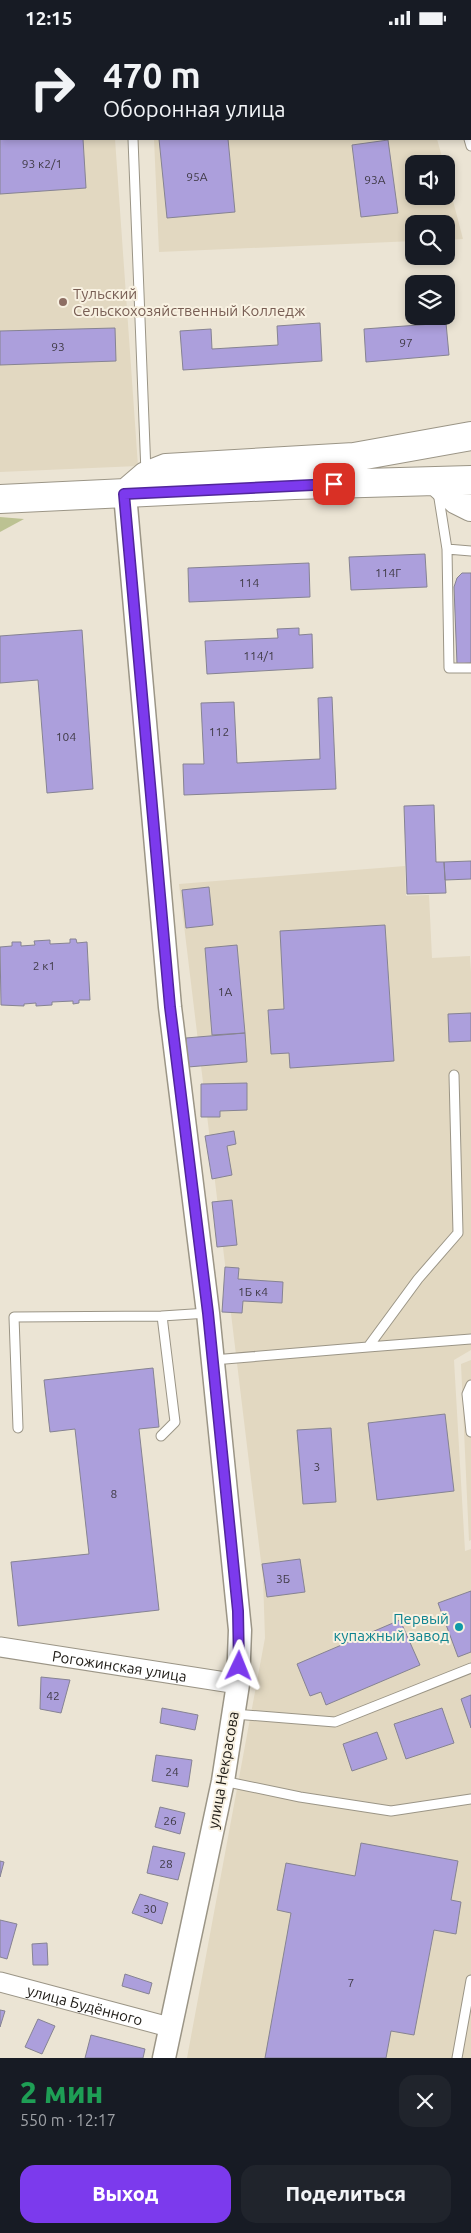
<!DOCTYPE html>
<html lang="ru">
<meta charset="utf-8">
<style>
:root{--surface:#171b24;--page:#20242c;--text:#f1f3f6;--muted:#9ea1a6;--accent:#7c3aed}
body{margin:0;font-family:Ubuntu,sans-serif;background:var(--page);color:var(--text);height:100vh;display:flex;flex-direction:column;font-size:19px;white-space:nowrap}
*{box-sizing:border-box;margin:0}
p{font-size:16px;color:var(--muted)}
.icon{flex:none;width:28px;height:28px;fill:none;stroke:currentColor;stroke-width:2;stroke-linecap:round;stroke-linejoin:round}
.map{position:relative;height:2023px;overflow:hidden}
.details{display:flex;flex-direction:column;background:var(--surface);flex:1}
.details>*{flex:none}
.top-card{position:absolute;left:0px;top:0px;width:471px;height:105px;box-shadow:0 2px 8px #0003;background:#171b24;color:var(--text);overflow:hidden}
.buttons{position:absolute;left:405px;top:120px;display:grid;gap:10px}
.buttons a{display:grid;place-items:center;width:50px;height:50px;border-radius:10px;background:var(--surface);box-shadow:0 2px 8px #0003;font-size:25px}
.pin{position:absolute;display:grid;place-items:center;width:42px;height:42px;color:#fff;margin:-21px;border-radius:10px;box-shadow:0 2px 8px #0006}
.me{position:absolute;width:55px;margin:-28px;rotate:2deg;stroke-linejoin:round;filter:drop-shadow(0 0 4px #0008)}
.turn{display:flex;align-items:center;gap:18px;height:105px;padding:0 20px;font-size:22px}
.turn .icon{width:65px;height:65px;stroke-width:2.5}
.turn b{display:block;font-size:35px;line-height:42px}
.round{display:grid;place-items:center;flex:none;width:52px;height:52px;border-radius:15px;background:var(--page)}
.summary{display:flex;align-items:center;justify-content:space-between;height:85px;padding:0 20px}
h1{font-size:30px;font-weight:800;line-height:38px;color:#1e9e55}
.button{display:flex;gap:10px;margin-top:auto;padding:10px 20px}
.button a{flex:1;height:58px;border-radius:15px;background:var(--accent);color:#fff;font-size:20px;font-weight:800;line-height:58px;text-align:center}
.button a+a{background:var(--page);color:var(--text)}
.status{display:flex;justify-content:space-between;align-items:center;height:35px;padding:0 25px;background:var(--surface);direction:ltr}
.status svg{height:14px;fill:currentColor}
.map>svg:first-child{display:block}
</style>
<div class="status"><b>12:15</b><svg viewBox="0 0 49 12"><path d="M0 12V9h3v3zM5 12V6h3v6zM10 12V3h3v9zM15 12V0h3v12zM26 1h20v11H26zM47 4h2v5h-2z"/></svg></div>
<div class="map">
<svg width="471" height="2023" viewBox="0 0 471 2023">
<rect width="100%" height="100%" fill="#ebe4d4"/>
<path fill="#e2d8c1" d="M0,0h410l1,1h-410l-1,66z
M0,73l1,31h114l23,327 -138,6z
M154,104h283l7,25h-30v32h32v-22l17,65 -17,1v-16h-32v17l-255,11z
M405,831l1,30 23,-1 3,63 38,-2 1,16v378l-17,10 11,191 6,-2v509h-284l78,-420 -2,-60 -84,-694z
M471,1325v180l-2,1 -8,-177z"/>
<path fill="#bcc292" d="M0,482l24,2 -24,13z"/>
<path fill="#ac9fdc" stroke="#868392" d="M0,0l3,1h-2l-1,43z
M61,0h40v1h-40z
M186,0h39v1h-39z
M464,0h7v27l-1,-26z
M0,97l1,7h82l3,49 -86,6z
M159,104h69l7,73 -68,6z
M388,105l10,73 -37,4 -9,-72z
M320,288l2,38 -139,9 -3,-39 31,-2 1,20 66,-4 -1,-19z
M446,288l3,32 -83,7 -2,-33z
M115,293l1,33 -116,4v-34z
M425,519l2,33 -76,3 -2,-33z
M309,528l1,34 -121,5 -1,-34z
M462,538h9v90l-14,1 -3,-77 3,-9z
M299,593v7l13,-1 1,34 -106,6 -2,-33 73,-3 -1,-9z
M82,595l11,159 -46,4 -9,-113 -38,3v-47z
M332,662l4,92 -152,6 -1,-31h21l-3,-61 33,-1 3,61 83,-4 -2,-61z
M434,770l2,57h8l2,31 -39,1 -3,-88z
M471,826v18l-26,1 -1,-18z
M209,852l4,38 -27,3 -4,-38z
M385,890l9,136 -104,7 -1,-15 -18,1 -3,-44 16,-1 -4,-78z
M70,904h6l1,4 10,-1 3,58h-11v3l-6,1v-3l-21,1v3l-16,1v-3l-12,1v2l-23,-1 -1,-58 12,-1v-4h9v4l14,-1 -1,-4 16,-1v4l20,-1z
M237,910l8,88 -33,2 -7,-87z
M471,978v28l-22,1 -1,-28z
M245,998l2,29 -59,5 -2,-29z
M247,1048v27l-27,1v6h-19v-33z
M234,1096l2,13 -9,2 5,29 -20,4 -7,-43z
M232,1165l5,45 -20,2 -5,-45z
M225,1232l14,1 -1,11 45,3 -1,21 -39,-2 -1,12 -20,-1z
M153,1333l6,59 -20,2 20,181 -141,16 -7,-64 78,-8 -14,-125 -25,3 -6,-52z
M445,1379l9,77 -77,9 -9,-77z
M331,1393l5,74 -33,2 -6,-74z
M300,1524l5,33 -38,5 -5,-33z
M471,1556v61l-13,5 -20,-54z
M400,1585l20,45 -94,40 -5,-13 -11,4 -13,-32z
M41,1642l29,3 -9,33 -21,-4z
M471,1660v33l-10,-29z
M162,1673l36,7 -3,15 -35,-7z
M442,1673l12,35 -48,16 -12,-35z
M377,1697l10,27 -35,12 -9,-27z
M156,1720l36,5 -4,27 -36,-6z
M160,1772l25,6 -5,21 -25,-7z
M361,1808l97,18 -7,39 10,2 -5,32 -22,-4 -20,105 -23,-4 -5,27h-121l26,-145 -14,-3 9,-47 69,13z
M153,1811l32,7 -7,27 -31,-7z
M0,1826l4,1 -4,15z
M140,1859l28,9 -6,21 -30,-11z
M0,1885l17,4 -10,35 -7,-2z
M47,1908l1,22h-15l-1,-21z
M125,1939l27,9 -3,11 -27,-8z
M0,1975l5,1 -5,16z
M38,1984l17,7 -13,28 -17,-7z
M91,2000l54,14 -2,9h-58z"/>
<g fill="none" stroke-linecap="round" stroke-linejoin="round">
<defs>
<path id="service" d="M143,0v1
M442,0v1
M133,104l13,334
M469,104l2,7
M438,457l9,57 2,119h22
M447,514l24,2
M368,1312l103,-8
M213,1325l155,-13 50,-68 40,-46 -4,-158
M471,1350l-4,9 4,38
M18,1393l-4,-111 148,-1 46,-3
M161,1401l14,-14 -13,-106
M234,1679l101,8 136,-54
M223,1746l77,16 91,14 80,-12
M457,2023l14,-78"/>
<g id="minor">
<path id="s1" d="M0,1612l238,37"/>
<path id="s2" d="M0,1947l169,45"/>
</g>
<path id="tertiary" d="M125,459l45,513 38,306 32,317 -2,54 -15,97 -59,277"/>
<path id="primary" d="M437,447l20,18 14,7
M125,459l21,-18 20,-8 188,-11 117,-21
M0,464l294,-14 177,-5"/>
</defs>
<use href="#service" stroke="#9b9586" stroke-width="11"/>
<use href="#minor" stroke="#9b9586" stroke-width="21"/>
<use href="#tertiary" stroke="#9b9586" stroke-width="25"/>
<use href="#primary" stroke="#9b9586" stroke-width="30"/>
<use href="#service" stroke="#fff" stroke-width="9"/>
<use href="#minor" stroke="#fff" stroke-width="19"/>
<use href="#tertiary" stroke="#fff" stroke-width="22"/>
<use href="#primary" stroke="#fff" stroke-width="28"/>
</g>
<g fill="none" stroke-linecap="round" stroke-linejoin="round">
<defs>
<path id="route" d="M239,1631l-1,-55 -30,-298 -38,-306 -46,-513 210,-10"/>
</defs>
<use href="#route" stroke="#51269a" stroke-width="12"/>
<use href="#route" stroke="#7c3aed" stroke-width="9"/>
</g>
<circle fill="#8d6e63" stroke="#f8f1e1" stroke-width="2" cx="63" cy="267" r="5"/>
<circle fill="#0f9aa8" stroke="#f8f1e1" stroke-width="2" cx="459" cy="1592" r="5"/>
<g text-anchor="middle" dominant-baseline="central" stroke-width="4" stroke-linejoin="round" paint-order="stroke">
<g font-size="12" fill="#3f3a45">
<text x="42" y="128">93 к2/1</text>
<text x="197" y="141">95А</text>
<text x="375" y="144">93А</text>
<text x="406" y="307">97</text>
<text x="58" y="311">93</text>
<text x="388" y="537">114Г</text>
<text x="249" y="547">114</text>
<text x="259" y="620">114/1</text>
<text x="219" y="696">112</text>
<text x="66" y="701">104</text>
<text x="44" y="930">2 к1</text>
<text x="225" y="956">1А</text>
<text x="253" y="1256">1Б к4</text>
<text x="317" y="1431">3</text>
<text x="114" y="1458">8</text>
<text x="283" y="1543">3Б</text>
<text x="53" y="1660">42</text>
<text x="172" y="1736">24</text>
<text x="170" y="1785">26</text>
<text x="166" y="1828">28</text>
<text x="150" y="1873">30</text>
<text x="351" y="1947">7</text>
</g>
<g font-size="15" fill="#785e54" stroke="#f8f1e1" text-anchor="start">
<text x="73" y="258">Тульский<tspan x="73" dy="17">Сельскохозяйственный Колледж</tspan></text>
</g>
<g font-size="15" fill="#0d838f" stroke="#f8f1e1" text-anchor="end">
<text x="449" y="1583">Первый<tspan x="449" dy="17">купажный завод</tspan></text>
</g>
<g font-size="15" fill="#1b1813" stroke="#f8f1e1">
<text stroke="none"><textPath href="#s1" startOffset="121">Рогожинская улица</textPath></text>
<text transform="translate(223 1735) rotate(-80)">улица Некрасова</text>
<text stroke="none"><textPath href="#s2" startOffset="88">улица Будённого</textPath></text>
</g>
</g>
</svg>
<div class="buttons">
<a><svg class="icon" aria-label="sound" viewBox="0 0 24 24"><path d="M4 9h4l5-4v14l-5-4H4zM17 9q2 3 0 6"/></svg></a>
<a><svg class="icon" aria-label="search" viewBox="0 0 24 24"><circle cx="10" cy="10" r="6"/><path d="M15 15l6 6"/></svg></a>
<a><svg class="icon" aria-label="layers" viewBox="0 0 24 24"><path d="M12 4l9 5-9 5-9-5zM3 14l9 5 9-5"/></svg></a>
</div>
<div class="pin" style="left:334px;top:449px;background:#d93025"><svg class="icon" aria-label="arrive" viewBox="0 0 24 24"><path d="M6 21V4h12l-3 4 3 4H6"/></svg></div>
<svg class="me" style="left:239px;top:1631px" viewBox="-20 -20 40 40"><path d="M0-17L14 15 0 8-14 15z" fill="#7c3aed" stroke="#fff" stroke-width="4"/></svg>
<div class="top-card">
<div class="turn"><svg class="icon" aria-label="right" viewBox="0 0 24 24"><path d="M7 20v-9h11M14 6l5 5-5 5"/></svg><div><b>470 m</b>Оборонная улица</div></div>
</div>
</div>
<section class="details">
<div class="summary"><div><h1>2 мин</h1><p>550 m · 12:17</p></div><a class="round"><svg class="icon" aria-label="close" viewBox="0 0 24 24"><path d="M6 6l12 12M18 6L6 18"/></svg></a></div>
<div class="button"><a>Выход</a><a>Поделиться</a></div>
</section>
